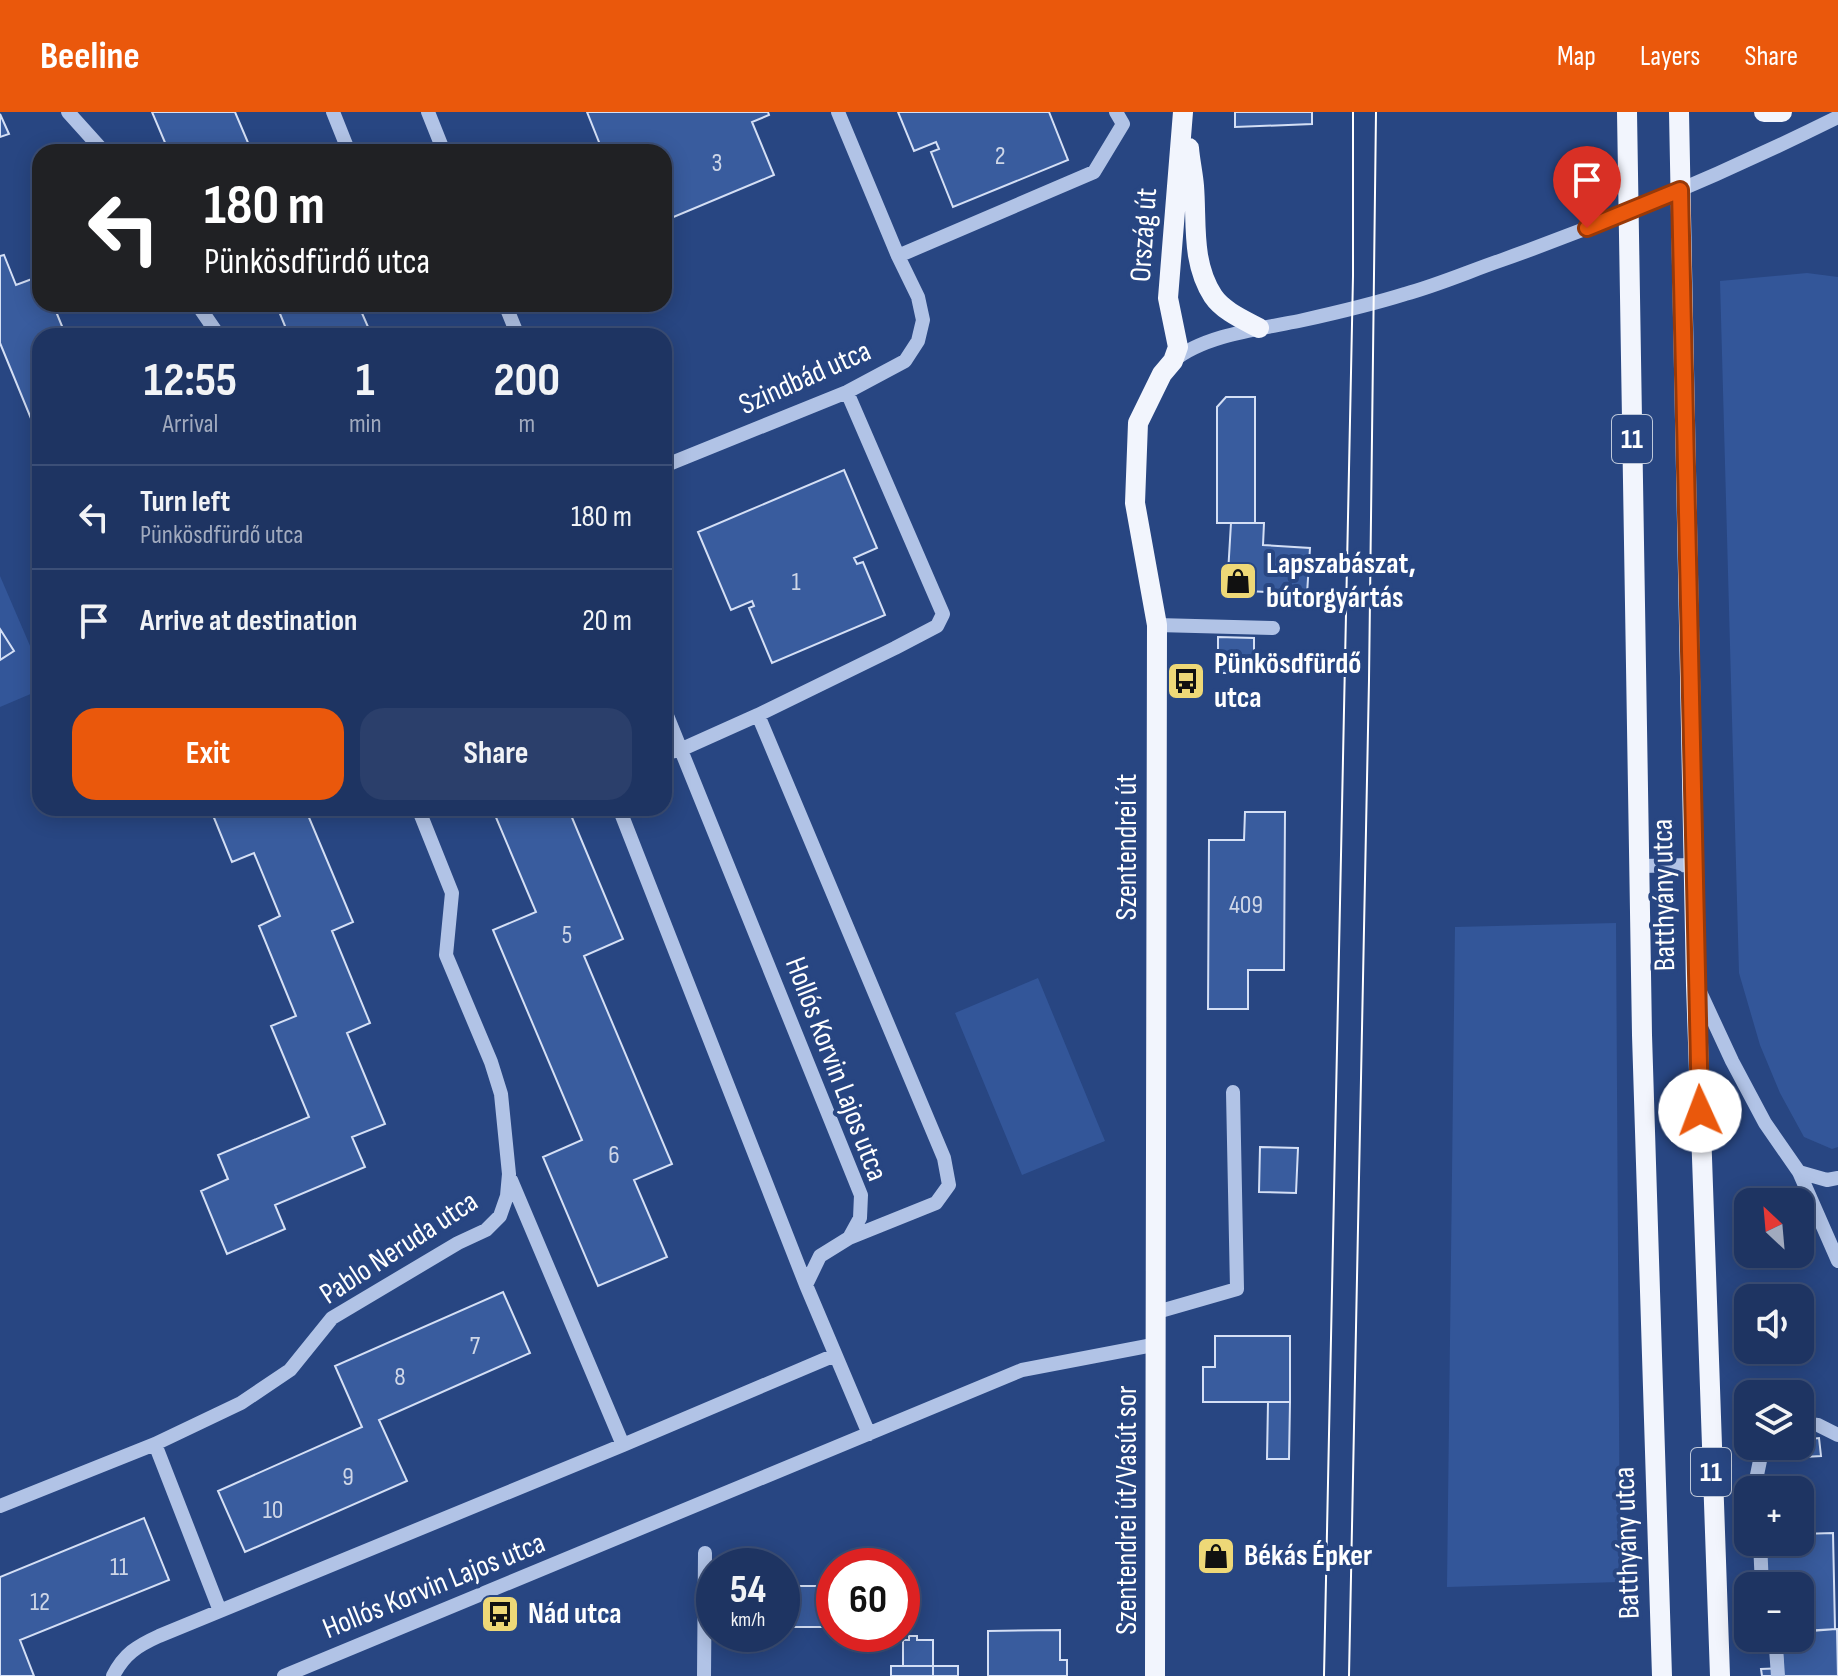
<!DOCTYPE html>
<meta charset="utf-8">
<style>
:root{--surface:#1e3462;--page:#2b3f6b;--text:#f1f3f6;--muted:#a1aabe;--line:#3c4f77;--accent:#ea580c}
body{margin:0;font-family:"Sofia Sans Condensed",sans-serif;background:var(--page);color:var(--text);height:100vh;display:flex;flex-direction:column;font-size:30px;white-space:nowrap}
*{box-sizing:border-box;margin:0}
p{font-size:26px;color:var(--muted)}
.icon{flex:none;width:44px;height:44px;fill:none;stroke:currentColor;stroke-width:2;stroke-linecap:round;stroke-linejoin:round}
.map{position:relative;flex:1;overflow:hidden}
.side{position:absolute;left:32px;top:216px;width:640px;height:488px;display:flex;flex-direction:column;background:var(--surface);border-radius:24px;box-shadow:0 4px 20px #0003,0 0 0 2px var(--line)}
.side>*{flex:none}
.top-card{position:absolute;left:32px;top:32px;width:640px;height:168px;border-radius:24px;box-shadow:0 4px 20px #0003,0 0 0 2px var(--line);background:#202124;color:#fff;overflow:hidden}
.needle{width:52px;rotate:334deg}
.tools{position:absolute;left:1734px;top:1076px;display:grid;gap:16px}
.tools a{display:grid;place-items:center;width:80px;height:80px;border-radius:16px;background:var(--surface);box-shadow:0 4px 20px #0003,0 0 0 2px var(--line);font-size:40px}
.speed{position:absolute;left:696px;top:1436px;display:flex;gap:16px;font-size:40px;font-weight:700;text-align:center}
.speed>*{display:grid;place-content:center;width:104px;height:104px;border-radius:50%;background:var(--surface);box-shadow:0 4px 20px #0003,0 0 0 2px var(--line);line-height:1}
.speed small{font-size:20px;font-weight:400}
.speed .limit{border:12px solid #d22;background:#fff;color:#111}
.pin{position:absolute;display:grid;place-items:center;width:68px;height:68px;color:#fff;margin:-82px -34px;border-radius:50% 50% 50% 0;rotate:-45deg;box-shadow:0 0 8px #0007}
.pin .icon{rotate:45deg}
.me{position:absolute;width:88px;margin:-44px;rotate:358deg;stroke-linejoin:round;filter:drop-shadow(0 0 6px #0008)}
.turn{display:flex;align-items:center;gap:28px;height:168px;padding:0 40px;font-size:36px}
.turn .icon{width:104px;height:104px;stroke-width:2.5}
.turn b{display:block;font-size:56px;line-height:68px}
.eta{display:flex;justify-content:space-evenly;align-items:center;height:136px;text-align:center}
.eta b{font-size:48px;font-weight:700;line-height:56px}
.primary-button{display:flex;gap:16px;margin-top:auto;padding:16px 40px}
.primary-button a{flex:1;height:92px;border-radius:24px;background:var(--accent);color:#fff;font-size:32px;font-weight:700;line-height:92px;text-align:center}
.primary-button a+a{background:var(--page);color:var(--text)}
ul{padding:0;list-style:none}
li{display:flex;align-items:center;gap:24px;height:104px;padding:0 40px;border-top:2px solid var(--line)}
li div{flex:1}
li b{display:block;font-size:30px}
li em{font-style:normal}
header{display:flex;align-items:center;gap:48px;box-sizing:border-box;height:112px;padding:0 40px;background:var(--accent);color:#fff}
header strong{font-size:38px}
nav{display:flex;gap:44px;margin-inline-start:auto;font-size:28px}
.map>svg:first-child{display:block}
</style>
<header>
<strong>Beeline</strong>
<nav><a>Map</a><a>Layers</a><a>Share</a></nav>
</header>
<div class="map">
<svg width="1838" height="1564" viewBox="0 0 1838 1564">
<rect width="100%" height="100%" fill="#284682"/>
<path fill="#335699" d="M1807,161l31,4v870l-6,2 -28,-12 -24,-44 -20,-48 -21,-72 -19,-692z
M0,464l40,93v21l-40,17z
M1616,811l4,659 -173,5 8,-660z
M1038,866l67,163 -83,34 -67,-162z"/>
<path fill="#395c9e" stroke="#d4dff5" stroke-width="2" d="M152,0h83l17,40h-83z
M587,0h181l1,3 -17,7 22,53 -110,46v-69h-61z
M898,0h151l19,48 -115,47 -22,-55 8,-3 -3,-7 -22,9z
M1235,0h77v12l-77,3z
M0,2l9,20 -9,3z
M4,143l12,30 24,-9v28h13l13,32h-26v82l-8,3 -32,-78v-87z
M276,192h82l14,32h-83z
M1226,285h29v126h-38v-116z
M844,358l33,78 -23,10 3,6 6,-2 22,53 -113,48 -23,-55 5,-2 -2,-5 -21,9 -33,-78z
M1231,411h33l-1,22 47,3 -3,46 -80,-4z
M0,517l14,22 -14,9z
M1218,525l36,1v35h-36z
M210,696h95l48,114 -21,9 38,92 -23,10 38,91 -33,13 13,30 -90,38 10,24 -58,25 -26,-63 27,-12 -10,-24 91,-38 -38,-91 25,-10 -37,-90 21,-10 -26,-63 -22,9z
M492,696h76l55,131 -39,17 88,208 -38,16 33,77 -69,29 -55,-129 39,-17 -89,-210 43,-18z
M1245,700h40l-1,158h-36v39h-40l1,-169h35z
M1260,1035l38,1 -2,45 -37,-1z
M503,1180l27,61 -151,67 28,61 -162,71 -27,-61 144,-64 -27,-61z
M1215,1224h75v66h-87v-35h12z
M1268,1290h22l-1,57h-22z
M1819,1326l2,18 -17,1 -1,-17z
M144,1406l25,62 -149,60 14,36h-34v-99z
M1833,1421l2,96 -35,3v-46h-35l-2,-44h37v-8z
M1222,1430l1,27h-17l-2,-26z
M782,1474h52v41h-52z
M902,1474h3v41h-3z
M1837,1517l1,47h-76l-1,-7 22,-1 -2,-30h19v-7z
M1060,1518v30h7v16h-79v-45z
M909,1524h8v4h16v26h-30v-26h6z
M891,1554h42v10h-42z
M933,1554h25v10h-25z"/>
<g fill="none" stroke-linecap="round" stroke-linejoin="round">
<path stroke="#b1c3e6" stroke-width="14" d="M68,0l36,40
M333,0l16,40
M428,0l16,40
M898,144l196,-84 29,-48 -7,-12
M197,192l22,32
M505,192l13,32
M1173,249c31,-26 86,-32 126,-40 36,-8 71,-16 106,-27 33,-9 65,-23 97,-34 115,-41 227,-89 336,-143
M664,354l183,-74 58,-31 13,-20 5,-21 -5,-23 -20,-41 -60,-144
M1157,513l116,3
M664,596l197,487 -1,23 -11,20 -29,18 -14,29 63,149
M758,603l186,443 5,27 -13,18 -87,35
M664,641l16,-3 78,-35 137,-67 42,-22 6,-12 -96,-222
M619,696l187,477
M1640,754l54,-1
M1700,880l32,69 33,62 34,49 39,89
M1799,1060l28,8 11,-2
M511,1068l112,265
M1157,1200l80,-23 -4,-197
M1800,1311l18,2 20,10
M155,1332l65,167
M1757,1378v-15l6,-29
M0,1394l155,-62 86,-41 49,-33 42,-52 126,-75 28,-13 14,-14 7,-20 2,-22 -8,-80 -10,-32 -45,-107 6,-62 -34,-85
M1760,1430l2,44
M1770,1526l6,10 2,28
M113,1564c11,-22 24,-30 46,-40l464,-191 212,-90
M284,1564l738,-306 136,-26
M704,1564l1,-123"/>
<path stroke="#f2f5fd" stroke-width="20" d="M1627,0l15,923 20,641
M1679,0l17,873 24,691
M1764,0h18
M1189,36c1,13 4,25 5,38 3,37 -3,76 19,110 10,15 31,24 46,32
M1155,1564l2,-1051 -22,-122 3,-80 24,-49 11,-13 5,-14 -10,-49 15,-186"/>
<path stroke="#fff" stroke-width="2" d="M1324,1564l29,-1400v-164
M1349,1564l20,-996 7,-568"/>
</g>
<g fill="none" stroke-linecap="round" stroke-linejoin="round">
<defs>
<path id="route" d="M1587,116l93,-38 20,921"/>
</defs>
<use href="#route" stroke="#983908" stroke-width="20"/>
<use href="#route" stroke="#ea580c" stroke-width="14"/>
</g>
<defs>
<symbol id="shop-square" viewBox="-11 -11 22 22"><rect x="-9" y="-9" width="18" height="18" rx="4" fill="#eed877" stroke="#284682"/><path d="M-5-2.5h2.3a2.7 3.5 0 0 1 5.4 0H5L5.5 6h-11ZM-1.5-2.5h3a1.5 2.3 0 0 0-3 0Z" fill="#111"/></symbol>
<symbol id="bus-square" viewBox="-11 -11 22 22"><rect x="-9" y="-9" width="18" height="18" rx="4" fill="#eed877" stroke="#284682"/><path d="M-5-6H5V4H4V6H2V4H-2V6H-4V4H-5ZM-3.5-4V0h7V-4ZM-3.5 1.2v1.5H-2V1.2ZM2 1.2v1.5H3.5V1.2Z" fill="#111"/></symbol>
</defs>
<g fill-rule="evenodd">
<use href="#shop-square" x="1216" y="447" width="44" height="44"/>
<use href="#bus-square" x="1164" y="547" width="44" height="44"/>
<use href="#shop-square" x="1194" y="1422" width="44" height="44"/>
<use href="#bus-square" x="478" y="1480" width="44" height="44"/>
</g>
<g text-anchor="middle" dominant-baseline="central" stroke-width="8" stroke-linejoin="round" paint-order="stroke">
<g font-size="26" fill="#ced6e7">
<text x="1000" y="44">2</text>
<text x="717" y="51">3</text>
<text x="796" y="470">1</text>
<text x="1246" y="793">409</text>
<text x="567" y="823">5</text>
<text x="614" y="1043">6</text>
<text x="475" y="1234">7</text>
<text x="400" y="1265">8</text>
<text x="348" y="1365">9</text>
<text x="273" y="1398">10</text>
<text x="119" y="1455">11</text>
<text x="40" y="1490">12</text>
</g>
<g fill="#284682" stroke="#bec8da" stroke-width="2">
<rect x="1612" y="303" width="40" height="48" rx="6"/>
<rect x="1691" y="1336" width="40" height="48" rx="6"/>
</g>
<g font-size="28" font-weight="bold" fill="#fff">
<text x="1632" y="327">11</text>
<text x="1711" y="1360">11</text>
</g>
<g font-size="30" fill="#fff" stroke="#284682">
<text transform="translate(1144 123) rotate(-86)">Ország út</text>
<text transform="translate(805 266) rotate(-24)">Szindbád utca</text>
<text transform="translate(1127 735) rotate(-90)">Szentendrei út</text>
<text transform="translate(1664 783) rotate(-91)">Batthyány utca</text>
<text transform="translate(836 957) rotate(69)">Hollós Korvin Lajos utca</text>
<text transform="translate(399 1136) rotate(-33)">Pablo Neruda utca</text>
<text transform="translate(1127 1398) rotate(-90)">Szentendrei út/Vasút sor</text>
<text transform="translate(1627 1431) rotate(-92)">Batthyány utca</text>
<text transform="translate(434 1474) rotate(-22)">Hollós Korvin Lajos utca</text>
</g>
<g font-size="30" font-weight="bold" fill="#fff" stroke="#284682" text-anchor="start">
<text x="1266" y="452">Lapszabászat,<tspan x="1266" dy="34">bútorgyártás</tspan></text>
<text x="1214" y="552">Pünkösdfürdő<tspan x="1214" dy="34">utca</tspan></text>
<text x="1244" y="1444">Békás Épker</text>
<text x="528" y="1502">Nád utca</text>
</g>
</g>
</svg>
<div class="tools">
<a><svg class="needle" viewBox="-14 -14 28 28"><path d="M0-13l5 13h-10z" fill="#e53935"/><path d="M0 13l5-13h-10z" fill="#a1aabe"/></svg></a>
<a><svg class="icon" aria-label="sound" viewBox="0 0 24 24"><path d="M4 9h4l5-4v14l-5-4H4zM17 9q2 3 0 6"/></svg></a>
<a><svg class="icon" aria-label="layers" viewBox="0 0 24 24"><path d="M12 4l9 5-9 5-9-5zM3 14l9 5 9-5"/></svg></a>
<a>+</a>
<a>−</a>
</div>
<div class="speed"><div>54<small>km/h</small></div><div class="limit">60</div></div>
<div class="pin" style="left:1587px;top:116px;background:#d93025"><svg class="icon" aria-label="arrive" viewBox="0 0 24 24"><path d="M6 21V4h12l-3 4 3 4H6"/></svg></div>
<svg class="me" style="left:1700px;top:999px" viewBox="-20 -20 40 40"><circle r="19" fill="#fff"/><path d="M0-13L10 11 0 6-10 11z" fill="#ea580c"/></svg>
<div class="top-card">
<div class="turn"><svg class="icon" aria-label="left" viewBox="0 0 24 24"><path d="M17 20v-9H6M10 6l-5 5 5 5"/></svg><div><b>180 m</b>Pünkösdfürdő utca</div></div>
</div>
<section class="side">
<div class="eta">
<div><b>12:55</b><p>Arrival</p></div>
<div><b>1</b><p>min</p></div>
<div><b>200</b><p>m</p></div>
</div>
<ul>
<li><svg class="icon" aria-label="left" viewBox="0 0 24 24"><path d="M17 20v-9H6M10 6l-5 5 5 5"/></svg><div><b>Turn left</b><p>Pünkösdfürdő utca</p></div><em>180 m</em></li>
<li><svg class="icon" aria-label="arrive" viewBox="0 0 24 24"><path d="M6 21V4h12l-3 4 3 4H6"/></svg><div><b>Arrive at destination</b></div><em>20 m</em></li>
</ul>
<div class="primary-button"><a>Exit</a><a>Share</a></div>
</section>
</div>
